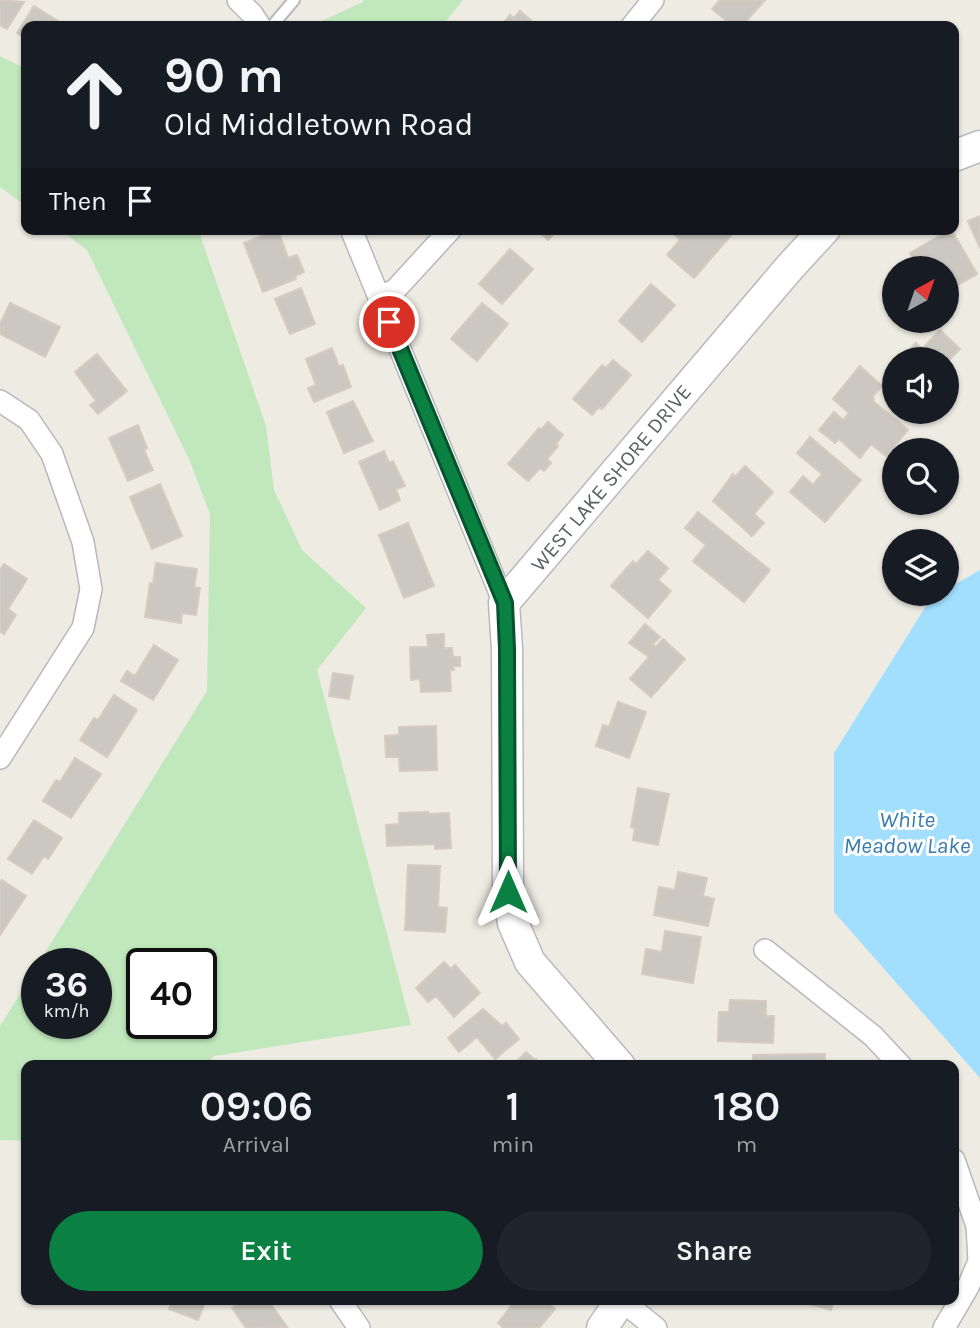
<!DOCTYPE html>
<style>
:root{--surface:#171b24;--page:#20242c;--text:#f1f3f6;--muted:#9ea1a6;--accent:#0b8043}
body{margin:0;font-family:Karla,sans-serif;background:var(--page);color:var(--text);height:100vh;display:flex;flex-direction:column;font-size:26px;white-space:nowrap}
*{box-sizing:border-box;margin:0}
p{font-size:23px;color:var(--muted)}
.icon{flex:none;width:38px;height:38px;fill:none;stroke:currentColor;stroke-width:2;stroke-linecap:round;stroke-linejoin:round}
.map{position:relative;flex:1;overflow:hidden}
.drawer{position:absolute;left:21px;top:1060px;width:938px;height:245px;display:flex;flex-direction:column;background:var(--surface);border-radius:14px;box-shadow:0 2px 5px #0004}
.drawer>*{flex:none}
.banner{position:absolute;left:21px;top:21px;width:938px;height:214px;border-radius:14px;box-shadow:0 2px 5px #0004;background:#171b24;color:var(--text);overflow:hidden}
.needle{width:46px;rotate:40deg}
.buttons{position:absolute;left:882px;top:256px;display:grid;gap:14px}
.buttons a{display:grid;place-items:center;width:77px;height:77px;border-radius:50%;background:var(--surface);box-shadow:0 2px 5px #0004;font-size:35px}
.speed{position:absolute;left:21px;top:948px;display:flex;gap:14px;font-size:35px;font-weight:700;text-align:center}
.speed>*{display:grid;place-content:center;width:91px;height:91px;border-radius:50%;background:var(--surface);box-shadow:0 2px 5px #0004;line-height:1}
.speed small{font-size:18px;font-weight:400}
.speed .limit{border:4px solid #111;border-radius:10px;background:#fff;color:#111}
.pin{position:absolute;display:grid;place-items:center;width:60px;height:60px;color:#fff;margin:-30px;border:4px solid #fff;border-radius:50%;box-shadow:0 2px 7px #0007}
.me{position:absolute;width:77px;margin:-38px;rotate:0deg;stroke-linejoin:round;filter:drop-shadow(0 0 5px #0008)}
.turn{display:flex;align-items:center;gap:24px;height:147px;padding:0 28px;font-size:32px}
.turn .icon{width:91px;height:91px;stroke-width:2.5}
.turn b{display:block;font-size:49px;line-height:60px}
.then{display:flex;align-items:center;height:66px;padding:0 28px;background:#0003;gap:14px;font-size:26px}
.eta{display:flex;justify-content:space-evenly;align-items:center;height:119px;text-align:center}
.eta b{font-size:42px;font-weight:600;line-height:49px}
.cta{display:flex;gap:14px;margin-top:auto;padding:14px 28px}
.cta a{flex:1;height:80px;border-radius:42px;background:var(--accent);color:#fff;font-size:28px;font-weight:600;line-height:80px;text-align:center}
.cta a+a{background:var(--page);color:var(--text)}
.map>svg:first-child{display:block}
</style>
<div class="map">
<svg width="980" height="1328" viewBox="0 0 980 1328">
<rect width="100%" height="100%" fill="#eeebe2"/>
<path fill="#c1e8bd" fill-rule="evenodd" d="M363,0h100l-21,26h-131l52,-24z
M0,56l26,13v137l-26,-19z
M59,229h139l68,197 8,64 28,60 64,58 -49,62 94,355 -197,31 -10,10h-178v75l-26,-1v-114l37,-59v57h59v-60h-58l169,-273 3,-177 -21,-55 -102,-209zM142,964h59v60h-59z"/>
<path fill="#a2dfff" d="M980,570v508l-146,-166v-159l97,-155 9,-5h7v-4z"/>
<path fill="#cbc7c1" stroke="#d3ccc0" stroke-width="2" d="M0,0l24,2 -17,27 -7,-4z
M720,0h45l-23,26h-9l-21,-17z
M34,6l32,20h-40v13l-9,-6z
M520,11l18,15h-37l9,-11 4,3z
M980,216v32l-12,-27z
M536,229h22l-10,11z
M678,229h51l4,4 -39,45 -27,-23 13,-15 -6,-6z
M951,229l26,45 -29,17 -1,-23h-28l-9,-15z
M278,230l10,28 9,-3 7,17 -9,4 1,3 -33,13 -19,-49z
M510,249l23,20 -31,35 -23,-20z
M651,284l24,21 -33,37 -23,-21z
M301,288l14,36 -25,10 -15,-35z
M10,303l50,24 -15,30 -45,-23v-10z
M482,303l26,21 -31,37 -26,-22z
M940,330l20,19 -13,13v-3h-47l16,-16 6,6z
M332,348l7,19 4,-2 8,22 -37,15 -6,-14 8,-3 -10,-26z
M97,354l30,37 -29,23 -8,-9 6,-4 -21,-29z
M613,360l18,15 -29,34 -3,-2 -7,8 -19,-16 29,-34 4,3z
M860,366l22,20 -10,11 2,2 -1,2 35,29 -22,26 -15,-12 -11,14 -21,-19 -4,4 -16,-13 15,-18 9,8 6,-7 -16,-14z
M353,401l20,40 -29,12 -17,-41z
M548,422l15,13 -7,9 2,2 -11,13 4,4 -7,8 -4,-3 -12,13 -20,-17 31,-36 2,2z
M138,425l9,23 -3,2 9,20 -25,11 -19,-43z
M810,437l51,43 -36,42 -35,-30 13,-16 10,9 9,-11 -25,-21z
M384,451l5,12 4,-2 12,25 -9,3 4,11 -20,10 -21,-48z
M745,466l28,26 -19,22 10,9 -12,13 -39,-35 20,-27 2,3z
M160,484l22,52 -30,13 -22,-52z
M698,512l72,58 -26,32 -51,-41 13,-16 -21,-17z
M408,523l26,63 -30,12 -25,-63z
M648,551l20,17 -10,12 13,11 -23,27 -37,-32 22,-25 3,3z
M156,563l41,6 -3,18 6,1 -4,27 -14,-2 -1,10 -36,-6 5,-34 3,1z
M4,564l23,15 -19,30 8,6 -12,19 -4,-3v-61z
M645,624l15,13 -7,7 3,3 7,-8 22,20 -34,38 -21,-18 19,-22 -20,-14z
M444,634v14h8l1,9h7v9h-7l1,4h-4l1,21 -30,1 -1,-13 -9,1 -1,-33h18l-1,-12z
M154,645l24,15 -25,40 -32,-19 6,-10 8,5z
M333,673l20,3 -4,23 -20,-3z
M114,695l23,15 -30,47 -27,-17 14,-22 4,2z
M618,702l28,10 -17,46 -33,-12 7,-21 6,2z
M436,726l1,44 -37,1 -1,-14h-13l-1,-21 14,-1v-8z
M75,758l26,16 -30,44 -28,-17 13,-21 4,2z
M638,788l31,6 -11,51 -25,-5 2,-12 -4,-1z
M428,812v2l21,-1 2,35 -16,1v-5l-48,2 -1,-21 13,-1v-11z
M34,820l28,18 -14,21 -4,-3 -12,18 -24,-15z
M408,865l32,1 -2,41 9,1 -2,24 -40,-2z
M678,872l29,6 -4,18 11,3 -6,27 -54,-11 5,-28 16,3z
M2,880l24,16 -26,39v-53z
M665,931l36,6 -8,46 -51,-9 4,-25 16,3z
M444,962l7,7 4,-4 25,28 -26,24 -18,-21 -8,6 -12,-14z
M730,1000l36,1v15h8l-1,27 -55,-2 1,-29h10z
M483,1009l19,17 4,-3 13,16 -24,20 -18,-22 -18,15 -11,-14z
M526,1052l9,8 1,-1 6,7h-30z
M825,1054v12h-72v-11z
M173,1300h33l-8,20 -29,-11z
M244,1300h24l19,27 -41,1 -14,-20z
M545,1300l10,9 -16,19h-35l-6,-5 18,-23z
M796,1300h38l-3,10z"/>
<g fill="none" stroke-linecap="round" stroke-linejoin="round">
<defs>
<path id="lane" d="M272,26l22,-26"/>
<path id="street" d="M238,0l14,14 8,12
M632,26l21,-26
M351,229l153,374
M379,297l16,-7 56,-61
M0,401l29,19 23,34 31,88 8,47 -8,39 -83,130
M765,950l108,86 28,30
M340,1300l19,28
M621,1300l35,28
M944,1328l24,-41 11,-26 -2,-35 -23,-66"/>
<path id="secondary" d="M954,156l26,-10
M620,1066l-90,-104 -17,-39 -5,-31 -1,-243 -3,-46 286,-336 35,-38
M602,1328l19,-28"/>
</defs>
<use href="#lane" stroke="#b5b9be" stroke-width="14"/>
<use href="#street" stroke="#b5b9be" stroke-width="24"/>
<use href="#secondary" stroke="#b6bbc0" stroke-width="33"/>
<use href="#lane" stroke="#fff" stroke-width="10"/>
<use href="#street" stroke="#fff" stroke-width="21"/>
<use href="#secondary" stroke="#fff" stroke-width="30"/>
</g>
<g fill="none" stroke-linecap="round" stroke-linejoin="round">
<defs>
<path id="route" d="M389,322l116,281 2,46 1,243"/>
</defs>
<use href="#route" stroke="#07532c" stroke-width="18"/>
<use href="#route" stroke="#0b8043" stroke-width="12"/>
</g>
<g text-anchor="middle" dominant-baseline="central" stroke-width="6" stroke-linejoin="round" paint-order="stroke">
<g font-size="21" fill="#5b6064" stroke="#fff">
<text transform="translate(611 478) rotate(-50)">WEST LAKE SHORE DRIVE</text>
</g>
<g font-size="23" font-style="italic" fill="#377cad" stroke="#fff">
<text x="907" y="819">White<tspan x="907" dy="26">Meadow Lake</tspan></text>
</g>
</g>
</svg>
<div class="buttons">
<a><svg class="needle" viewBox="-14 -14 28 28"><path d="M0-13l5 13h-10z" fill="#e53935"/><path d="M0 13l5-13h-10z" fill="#9ea1a6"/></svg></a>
<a><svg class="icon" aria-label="sound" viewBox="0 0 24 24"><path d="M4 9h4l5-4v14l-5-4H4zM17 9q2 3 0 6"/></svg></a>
<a><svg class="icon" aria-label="search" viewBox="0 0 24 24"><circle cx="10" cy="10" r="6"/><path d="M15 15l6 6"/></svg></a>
<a><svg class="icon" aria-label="layers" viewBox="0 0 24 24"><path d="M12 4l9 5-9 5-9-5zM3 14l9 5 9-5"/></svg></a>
</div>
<div class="speed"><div>36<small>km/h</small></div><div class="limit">40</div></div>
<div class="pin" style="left:389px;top:322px;background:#d93025"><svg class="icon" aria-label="arrive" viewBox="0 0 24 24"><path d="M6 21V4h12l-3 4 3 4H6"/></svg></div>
<svg class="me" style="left:508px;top:892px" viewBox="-20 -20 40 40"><path d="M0-17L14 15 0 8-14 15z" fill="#0b8043" stroke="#fff" stroke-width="4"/></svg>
<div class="banner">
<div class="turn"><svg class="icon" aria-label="ahead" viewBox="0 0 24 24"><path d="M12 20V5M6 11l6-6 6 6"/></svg><div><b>90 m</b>Old Middletown Road</div></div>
<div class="then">Then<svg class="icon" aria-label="arrive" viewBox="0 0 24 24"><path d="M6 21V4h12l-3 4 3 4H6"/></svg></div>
</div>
<section class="drawer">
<div class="eta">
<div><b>09:06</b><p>Arrival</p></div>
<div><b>1</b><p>min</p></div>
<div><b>180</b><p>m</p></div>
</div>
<div class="cta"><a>Exit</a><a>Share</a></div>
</section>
</div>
